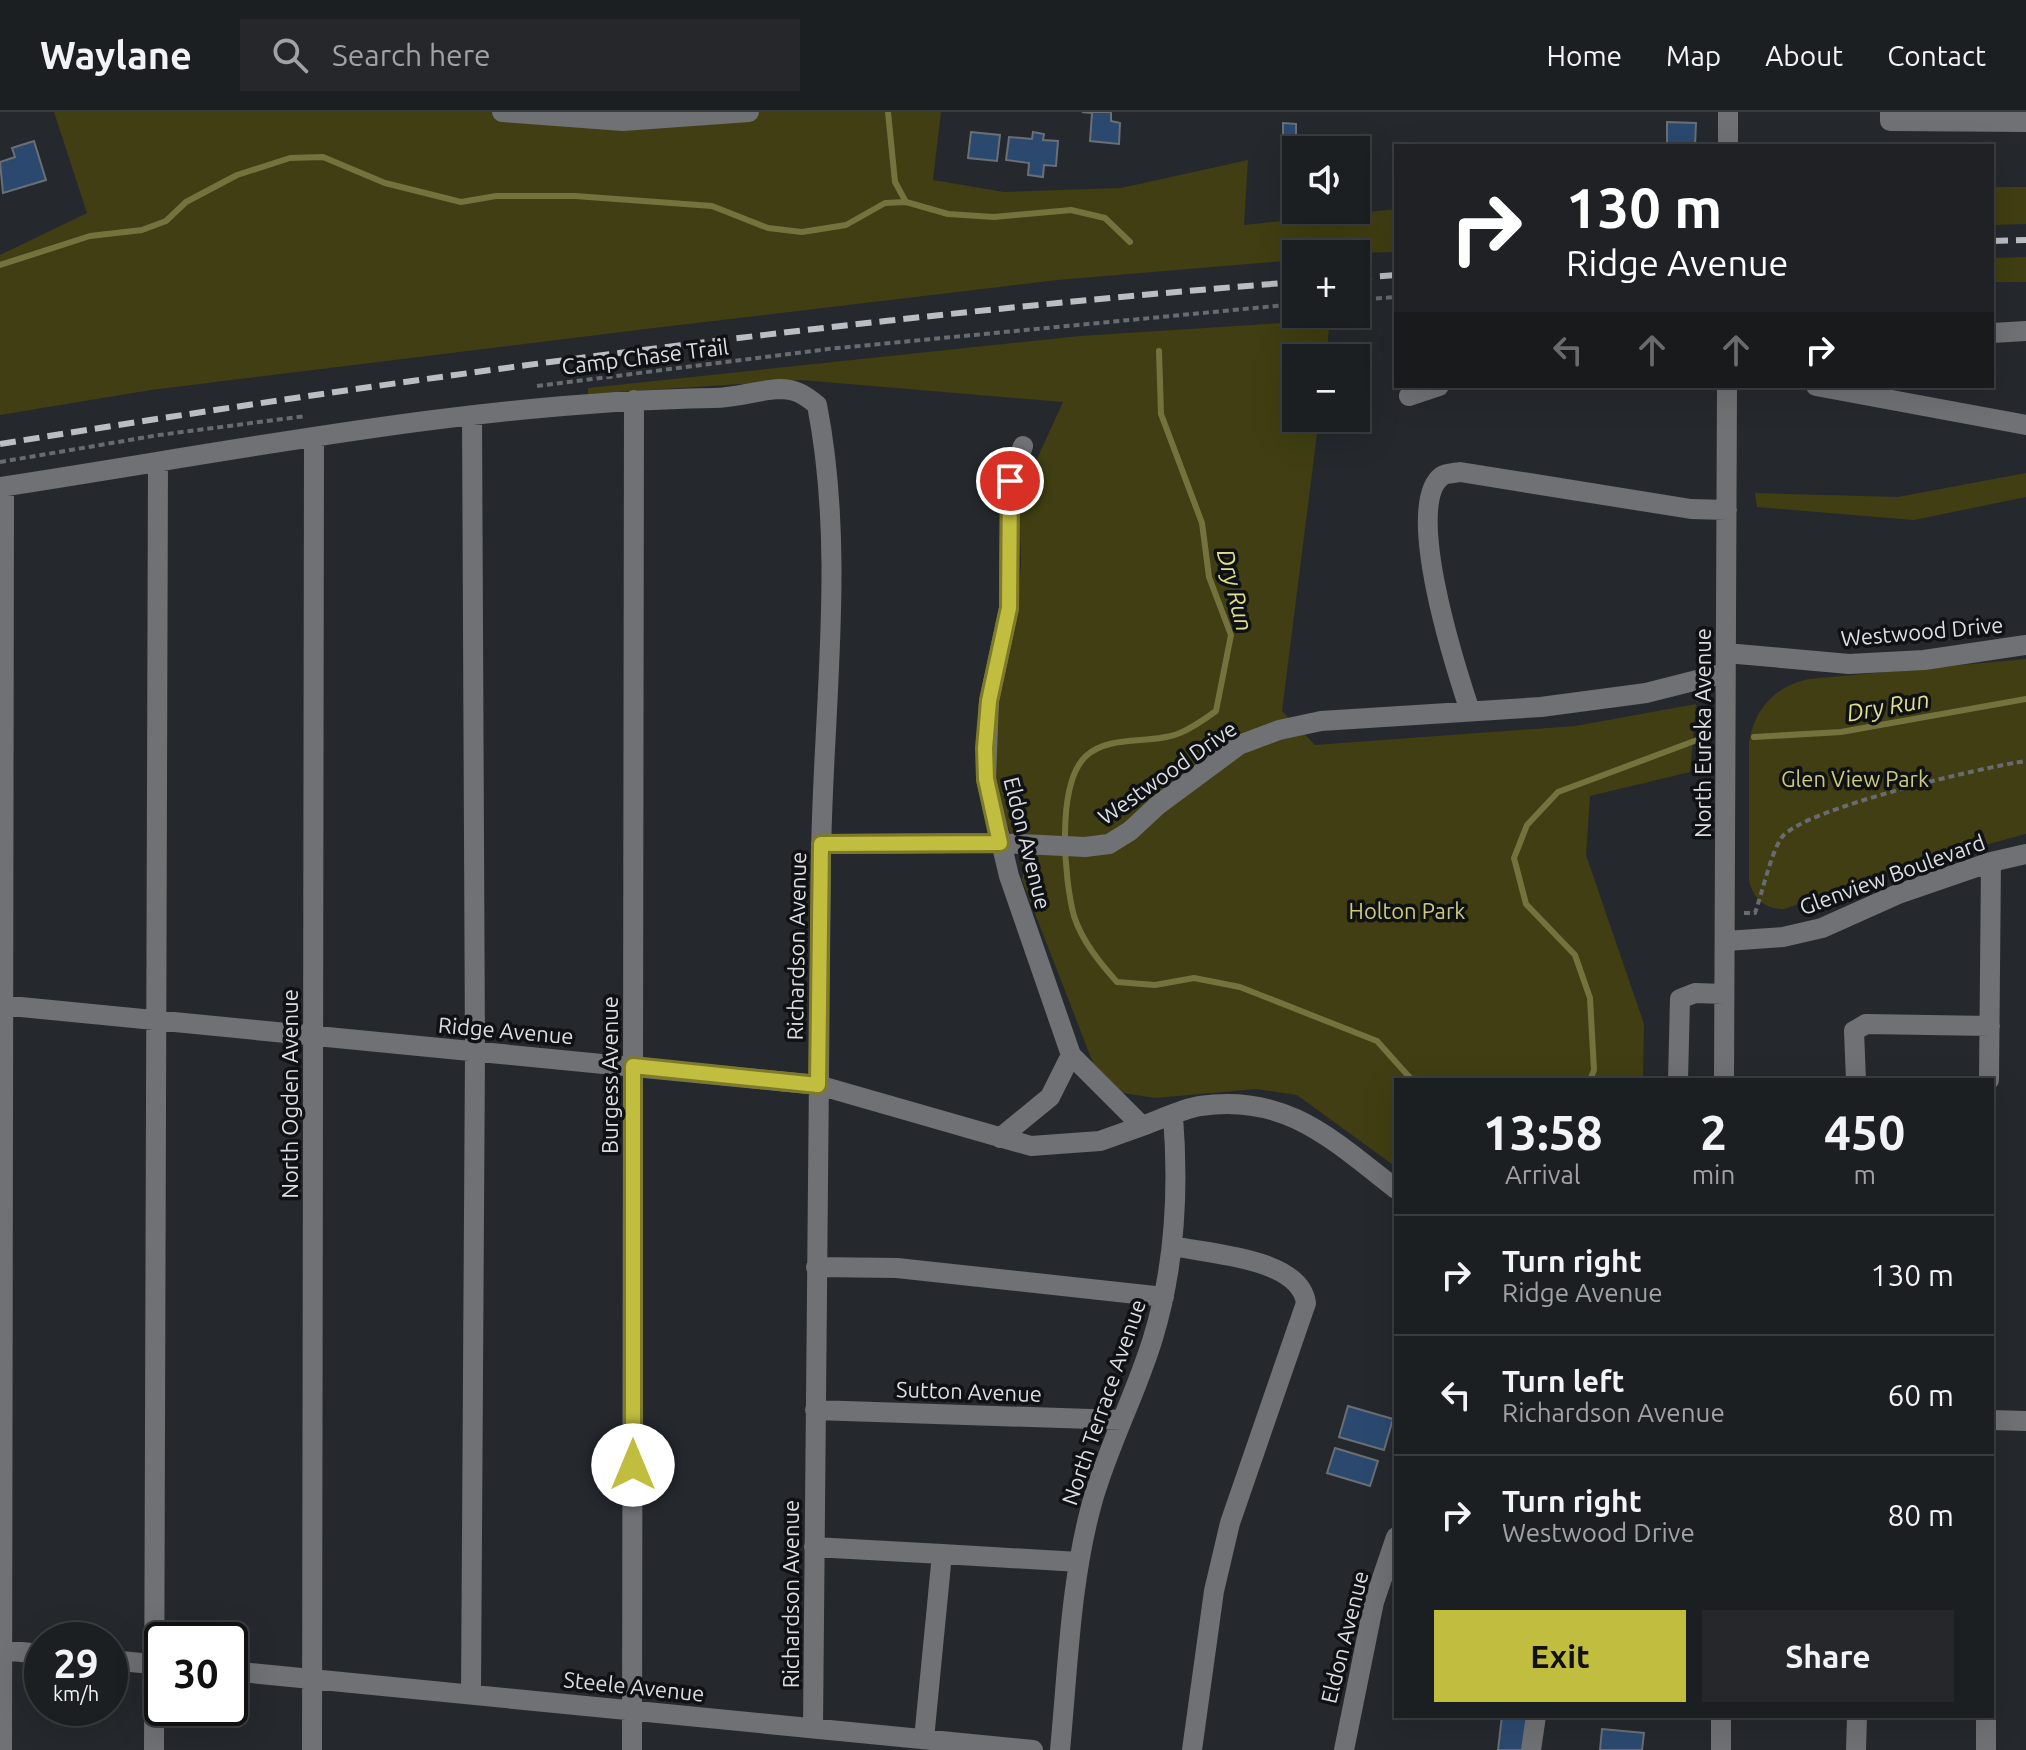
<!DOCTYPE html>
<meta charset="utf-8">
<style>
:root{--surface:#1c1f22;--page:#25272a;--text:#f1f3f6;--muted:#a0a2a5;--line:#3a3d40;--accent:#c1bd3f}
body{margin:0;font-family:Ubuntu,sans-serif;background:var(--page);color:var(--text);height:100vh;display:flex;flex-direction:column;font-size:30px;white-space:nowrap}
*{box-sizing:border-box;margin:0}
p{font-size:26px;color:var(--muted)}
.icon{flex:none;width:44px;height:44px;fill:none;stroke:currentColor;stroke-width:2;stroke-linecap:round;stroke-linejoin:round}
.map{position:relative;flex:1;overflow:hidden}
.drawer{position:absolute;left:1394px;top:966px;width:600px;height:640px;display:flex;flex-direction:column;background:var(--surface);border-radius:0px;box-shadow:0 8px 32px #0002,0 0 0 2px var(--line)}
.drawer>*{flex:none}
.guide{position:absolute;left:1394px;top:32px;width:600px;height:244px;border-radius:0px;box-shadow:0 8px 32px #0002,0 0 0 2px var(--line);background:#202124;color:#fff;overflow:hidden}
.tools{position:absolute;left:1282px;top:24px;display:grid;gap:16px}
.tools a{display:grid;place-items:center;width:88px;height:88px;border-radius:0px;background:var(--surface);box-shadow:0 8px 32px #0002,0 0 0 2px var(--line);font-size:40px}
.speed{position:absolute;left:24px;top:1510px;display:flex;gap:16px;font-size:40px;font-weight:700;text-align:center}
.speed>*{display:grid;place-content:center;width:104px;height:104px;border-radius:50%;background:var(--surface);box-shadow:0 8px 32px #0002,0 0 0 2px var(--line);line-height:1}
.speed small{font-size:20px;font-weight:400}
.speed .limit{border:4px solid #111;border-radius:12px;background:#fff;color:#111}
.pin{position:absolute;display:grid;place-items:center;width:68px;height:68px;color:#fff;margin:-34px;border:4px solid #fff;border-radius:50%;box-shadow:0 2px 8px #0007}
.me{position:absolute;width:88px;margin:-44px;rotate:0deg;stroke-linejoin:round;filter:drop-shadow(0 0 6px #0008)}
.turn{display:flex;align-items:center;gap:28px;height:168px;padding:0 40px;font-size:36px}
.turn .icon{width:104px;height:104px;stroke-width:2.5}
.turn b{display:block;font-size:56px;line-height:68px}
.lanes{display:flex;align-items:center;height:76px;padding:0 40px;background:#0003;justify-content:center;gap:40px;direction:ltr}
.lanes .off{opacity:.35}
.eta{display:flex;justify-content:space-evenly;align-items:center;height:136px;text-align:center}
.eta b{font-size:48px;font-weight:700;line-height:56px}
.cta{display:flex;gap:16px;margin-top:auto;padding:16px 40px}
.cta a{flex:1;height:92px;border-radius:0px;background:var(--accent);color:#111;font-size:32px;font-weight:700;line-height:92px;text-align:center}
.cta a+a{background:var(--page);color:var(--text)}
ul{padding:0;list-style:none}
li{display:flex;align-items:center;gap:24px;height:120px;padding:0 40px;border-top:2px solid var(--line)}
li div{flex:1}
li b{display:block;font-size:30px}
li em{font-style:normal}
header{display:flex;align-items:center;gap:48px;box-sizing:border-box;height:112px;padding:0 40px;background:var(--surface);border-bottom:2px solid var(--line)}
header strong{font-size:38px}
nav{display:flex;gap:44px;margin-inline-start:auto;font-size:28px}
.search{width:560px;height:72px;background:var(--page);display:flex;align-items:center;gap:20px;box-sizing:border-box;padding:0 28px;border-radius:0px;color:var(--muted);font-size:30px}
.map>svg:first-child{display:block}
</style>
<header>
<strong>Waylane</strong>
<div class="search"><svg class="icon" aria-label="search" viewBox="0 0 24 24"><circle cx="10" cy="10" r="6"/><path d="M15 15l6 6"/></svg>Search here</div>
<nav><a>Home</a><a>Map</a><a>About</a><a>Contact</a></nav>
</header>
<div class="map">
<svg width="2026" height="1638" viewBox="0 0 2026 1638">
<rect width="100%" height="100%" fill="#25292e"/>
<path fill="#403e12" d="M54,0h887l-8,68 71,12 117,-4 127,-28 -4,65 152,-16v43l-100,2v6l-239,20 -403,48 -503,62 -151,25v-160l87,-42z
M1992,75h34v37l-34,1z
M2026,145v25h-34v-24z
M1330,208l-4,38h-30v60h23l-37,293 33,34 260,-19 121,-22 -6,68 -100,24 -4,59 58,169 -1,56h-247v87l-99,-72 -41,-6 -101,9 -32,-5 -28,-25 -73,-188 2,-11 -28,-74 -4,-70 24,-106 5,-54 -2,-67 44,-96 -262,-22 -213,14v-6l492,-52z
M2026,361v24l-112,23 -157,-13 -2,-14 143,4z
M2026,547v175l-103,28 -139,47c-19,0 -31,-10 -35,-29v-137c5,-34 26,-57 60,-64z"/>
<g fill="none" stroke-linecap="round" stroke-linejoin="round">
<path stroke="#74733e" stroke-width="6" d="M888,0l7,70 11,20
M0,153l90,-29 52,-6 24,-9 20,-19 51,-27 53,-17 33,-1 62,26 76,19 35,-6h79l137,10 56,22 34,4 44,-7 39,-22 21,-1 42,12 46,3 77,-7 34,8 25,24
M1159,239l2,63 41,109 7,54 22,58 -15,76c-11,8 -24,17 -36,22 -29,12 -70,1 -94,23 -30,28 -22,123 -12,160 8,25 26,47 43,66l38,3 39,-7 46,9 137,54 35,39
M1754,625l87,-5 185,-33
M1590,968l4,-10 -4,-72 -15,-43 -49,-51 -12,-46 13,-33 31,-33 139,-52"/>
</g>
<path fill="#2b496f" stroke="#6a6f75" stroke-width="2" d="M1082,0h29v9l9,2 -1,21 -29,-3 2,-28z
M1667,10l29,1 -1,23 -28,-2z
M1283,11l13,1v15l-13,1z
M971,20l29,3 -3,26 -29,-3z
M1033,20l11,2 -1,6 15,1 -2,25 -12,-1 -1,12 -15,-2 1,-12 -23,-3 3,-23 23,2z
M34,29l12,39 -43,13 -3,-31 15,-5 -3,-9z
M1348,1294l45,13 -9,31 -45,-13z
M1335,1336l43,13 -8,25 -43,-13z
M1502,1604h29l-4,34h-29z
M1602,1617l42,4 -2,17h-42z"/>
<g fill="none" stroke-linecap="round" stroke-linejoin="round">
<path stroke="#686b70" stroke-width="4" stroke-dasharray="6 4" stroke-linecap="butt" d="M1356,188l40,-3
M537,274l291,-37 468,-45
M0,350l159,-27 147,-19
M1744,801h11c7,-19 16,-61 27,-76 23,-29 202,-70 244,-76"/>
<path stroke="#6f7174" stroke-width="20" d="M502,0l121,9 126,-9
M1728,0v34
M1890,0v9l136,1
M1992,221l34,-2
M1816,274l210,39
M1409,284l30,-10
M1023,334l-13,35 -1,127 -20,93 -3,78 23,97 62,179 71,71c18,-6 39,-17 58,-20 86,-13 133,34 196,83
M0,375c236,-36 475,-85 714,-89 22,0 44,-8 65,-9 17,0 26,6 38,16 29,147 6,302 4,451 -4,291 -6,582 -8,872
M1726,541l123,11 75,-4 102,-15
M1470,599c-13,-39 -68,-207 -28,-235 4,-3 13,-3 18,-4l231,37 36,1
M821,732l179,-1 85,4 24,-3 21,-13 28,-26 81,-60 40,-15 42,-9 220,-14 105,-14 79,-20
M1726,829l57,-4 39,-9 76,-34 93,-32 35,-8
M0,893l818,80 213,61 69,-5 42,-15
M1678,968l2,-81 15,-6 29,1
M1724,968l3,-694
M1856,968l-2,-49 12,-7 124,2
M1989,968l2,-218
M1000,1026l50,-41 21,-42
M1173,1134c37,8 127,12 133,57l-76,220 -16,68 -22,159
M816,1155l81,1 267,29
M815,1298l306,10
M1992,1308l34,1
M814,1435l128,7
M0,1538l42,4
M110,1548l52,5
M230,1559l803,79
M471,1583l4,-643 -3,-635
M1721,1604v34
M924,1627l18,-185 137,8
M2,1638l2,-1263
M154,1638l4,-1287
M312,1638l2,-1311
M632,1638l2,-1350
M1060,1638c8,-82 10,-167 32,-247 16,-57 44,-109 61,-165 22,-72 26,-147 20,-222
M1344,1638l30,-148 22,-65
M1531,1638l5,-34
M1856,1638l1,-34
M1986,1638v-34"/>
<path stroke="#bbbec2" stroke-width="6" stroke-dasharray="16 8" stroke-linecap="butt" d="M1992,129l34,-1
M1356,166l40,-3
M0,332c429,-70 862,-128 1296,-162"/>
</g>
<g fill="none" stroke-linecap="round" stroke-linejoin="round">
<defs>
<path id="route" d="M633,1353v-399l185,19 3,-241 179,-1 -14,-64 -1,-31 4,-47 20,-93 1,-127"/>
</defs>
<use href="#route" stroke="#7d7b29" stroke-width="20"/>
<use href="#route" stroke="#c1bd3f" stroke-width="14"/>
</g>
<g text-anchor="middle" dominant-baseline="central" stroke-width="7" stroke-linejoin="round" paint-order="stroke">
<g font-size="22" fill="#dcdee2" stroke="#0f1114">
<text transform="translate(645 244) rotate(-7)">Camp Chase Trail</text>
<text transform="translate(1922 519) rotate(-5)">Westwood Drive</text>
<text transform="translate(1702 621) rotate(-90)">North Eureka Avenue</text>
<text transform="translate(1167 660) rotate(-35)">Westwood Drive</text>
<text transform="translate(1028 731) rotate(76)">Eldon Avenue</text>
<text transform="translate(1892 762) rotate(-20)">Glenview Boulevard</text>
<text transform="translate(796 834) rotate(-89)">Richardson Avenue</text>
<text transform="translate(506 918) rotate(5)">Ridge Avenue</text>
<text transform="translate(609 963) rotate(-90)">Burgess Avenue</text>
<text transform="translate(289 982) rotate(-90)">North Ogden Avenue</text>
<text transform="translate(969 1279) rotate(2)">Sutton Avenue</text>
<text transform="translate(1103 1290) rotate(-71)">North Terrace Avenue</text>
<text transform="translate(790 1482) rotate(-90)">Richardson Avenue</text>
<text transform="translate(1344 1525) rotate(-76)">Eldon Avenue</text>
<text transform="translate(634 1574) rotate(6)">Steele Avenue</text>
</g>
<g font-size="22" fill="#cdcb79" stroke="#0f1114">
<text x="1855" y="666">Glen View Park</text>
<text x="1407" y="798">Holton Park</text>
</g>
<g font-size="24" font-style="italic" fill="#e0df8c" stroke="#0f1114">
<text transform="translate(1235 478) rotate(76)">Dry Run</text>
<text transform="translate(1888 594) rotate(-10)">Dry Run</text>
</g>
</g>
</svg>
<div class="tools">
<a><svg class="icon" aria-label="sound" viewBox="0 0 24 24"><path d="M4 9h4l5-4v14l-5-4H4zM17 9q2 3 0 6"/></svg></a>
<a>+</a>
<a>−</a>
</div>
<div class="speed"><div>29<small>km/h</small></div><div class="limit">30</div></div>
<div class="pin" style="left:1010px;top:369px;background:#d93025"><svg class="icon" aria-label="arrive" viewBox="0 0 24 24"><path d="M6 21V4h12l-3 4 3 4H6"/></svg></div>
<svg class="me" style="left:633px;top:1353px" viewBox="-20 -20 40 40"><circle r="19" fill="#fff"/><path d="M0-13L10 11 0 6-10 11z" fill="#c1bd3f"/></svg>
<div class="guide">
<div class="turn"><svg class="icon" aria-label="right" viewBox="0 0 24 24"><path d="M7 20v-9h11M14 6l5 5-5 5"/></svg><div><b>130 m</b>Ridge Avenue</div></div>
<div class="lanes"><svg class="icon off" aria-label="left" viewBox="0 0 24 24"><path d="M17 20v-9H6M10 6l-5 5 5 5"/></svg><svg class="icon off" aria-label="ahead" viewBox="0 0 24 24"><path d="M12 20V5M6 11l6-6 6 6"/></svg><svg class="icon off" aria-label="ahead" viewBox="0 0 24 24"><path d="M12 20V5M6 11l6-6 6 6"/></svg><svg class="icon" aria-label="right" viewBox="0 0 24 24"><path d="M7 20v-9h11M14 6l5 5-5 5"/></svg></div>
</div>
<section class="drawer">
<div class="eta">
<div><b>13:58</b><p>Arrival</p></div>
<div><b>2</b><p>min</p></div>
<div><b>450</b><p>m</p></div>
</div>
<ul>
<li><svg class="icon" aria-label="right" viewBox="0 0 24 24"><path d="M7 20v-9h11M14 6l5 5-5 5"/></svg><div><b>Turn right</b><p>Ridge Avenue</p></div><em>130 m</em></li>
<li><svg class="icon" aria-label="left" viewBox="0 0 24 24"><path d="M17 20v-9H6M10 6l-5 5 5 5"/></svg><div><b>Turn left</b><p>Richardson Avenue</p></div><em>60 m</em></li>
<li><svg class="icon" aria-label="right" viewBox="0 0 24 24"><path d="M7 20v-9h11M14 6l5 5-5 5"/></svg><div><b>Turn right</b><p>Westwood Drive</p></div><em>80 m</em></li>
</ul>
<div class="cta"><a>Exit</a><a>Share</a></div>
</section>
</div>
